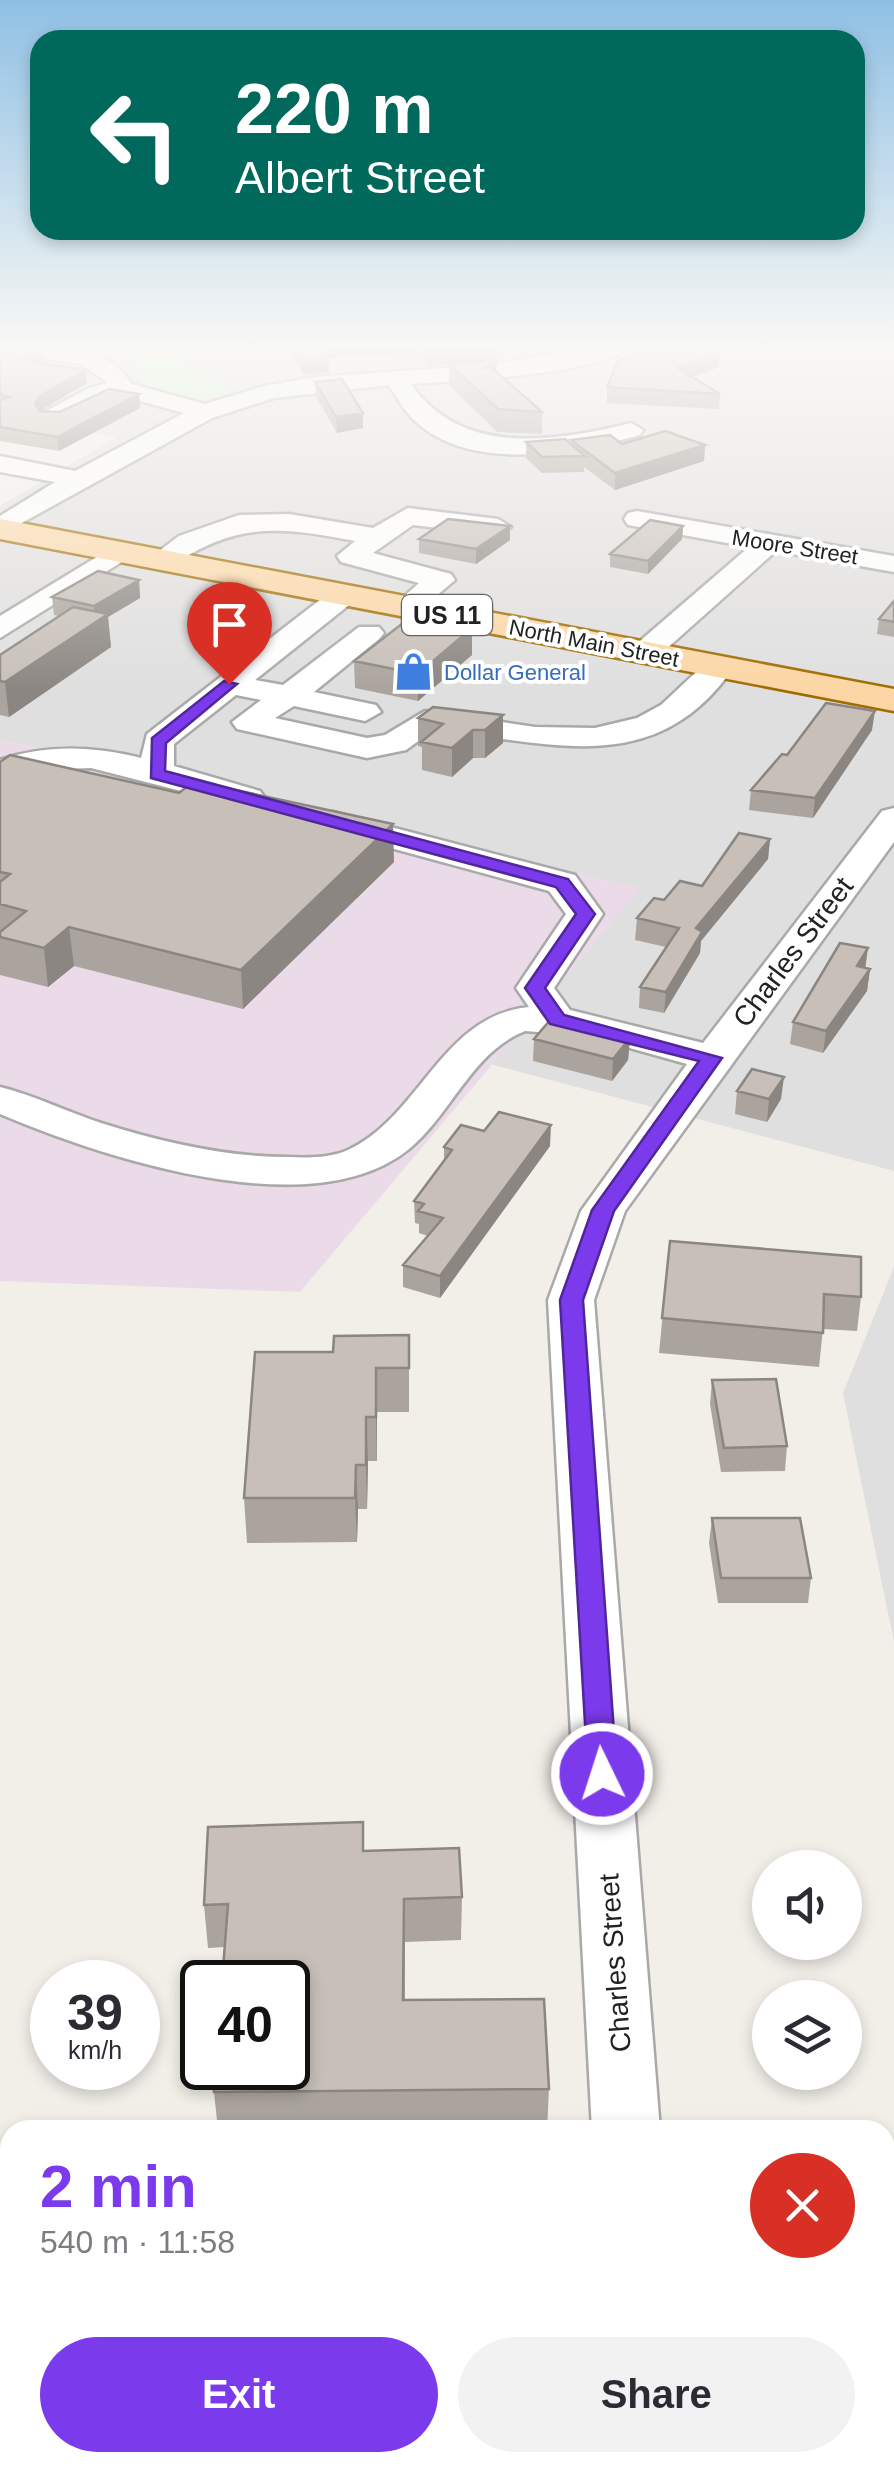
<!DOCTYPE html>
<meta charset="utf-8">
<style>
:root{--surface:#fff;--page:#f2f2f3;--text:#2b2b33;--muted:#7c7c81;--accent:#7c3aed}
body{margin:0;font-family:Helvetica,sans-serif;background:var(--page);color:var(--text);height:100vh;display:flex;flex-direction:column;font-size:38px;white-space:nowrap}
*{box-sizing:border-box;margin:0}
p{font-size:32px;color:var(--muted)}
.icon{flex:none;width:55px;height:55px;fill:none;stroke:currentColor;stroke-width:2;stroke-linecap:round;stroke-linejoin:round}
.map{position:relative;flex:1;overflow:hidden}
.details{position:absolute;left:0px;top:2120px;width:895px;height:352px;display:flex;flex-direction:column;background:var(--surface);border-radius:30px 30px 0 0;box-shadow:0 5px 15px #0003}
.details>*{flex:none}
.banner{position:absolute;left:30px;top:30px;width:835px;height:210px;border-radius:30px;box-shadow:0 5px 15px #0003;background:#00695c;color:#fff;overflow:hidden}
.tools{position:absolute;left:752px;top:1850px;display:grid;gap:20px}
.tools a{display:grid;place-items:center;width:110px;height:110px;border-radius:50%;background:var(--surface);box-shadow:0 5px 15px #0003;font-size:50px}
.speed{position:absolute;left:30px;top:1960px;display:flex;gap:20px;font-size:50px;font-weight:700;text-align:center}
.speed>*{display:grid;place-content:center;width:130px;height:130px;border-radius:50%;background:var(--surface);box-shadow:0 5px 15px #0003;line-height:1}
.speed small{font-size:25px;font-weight:400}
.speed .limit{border:5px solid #111;border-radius:15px;background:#fff;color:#111}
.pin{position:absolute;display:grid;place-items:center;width:85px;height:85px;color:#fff;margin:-102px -42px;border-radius:50% 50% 50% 0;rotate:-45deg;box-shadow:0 0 10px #0007}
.pin .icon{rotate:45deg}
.me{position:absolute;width:110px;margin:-55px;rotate:356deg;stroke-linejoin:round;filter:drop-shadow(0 0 8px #0008)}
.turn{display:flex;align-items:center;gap:35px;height:210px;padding:0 40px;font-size:45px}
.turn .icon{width:130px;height:130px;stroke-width:2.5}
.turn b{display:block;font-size:70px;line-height:85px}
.round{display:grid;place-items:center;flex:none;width:105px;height:105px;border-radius:52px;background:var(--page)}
.head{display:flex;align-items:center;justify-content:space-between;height:170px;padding:0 40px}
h1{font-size:60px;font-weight:700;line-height:75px;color:var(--accent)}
.action{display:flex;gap:20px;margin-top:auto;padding:20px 40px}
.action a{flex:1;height:115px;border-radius:60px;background:var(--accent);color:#fff;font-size:40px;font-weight:700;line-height:115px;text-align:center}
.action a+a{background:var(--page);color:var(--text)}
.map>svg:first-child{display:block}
</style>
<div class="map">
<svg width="894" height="2471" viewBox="0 0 894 2471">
<rect width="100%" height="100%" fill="#f2efe9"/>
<path fill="#e0dfdf" d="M0,346h894v825l-404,-107 150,-176 -635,-147 -5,3v-238l117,-69 -117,-21z
M894,1267v375l-51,-249z"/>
<path fill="#ebdbe8" d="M4,741l637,147 -341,404 -300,-11v-537z"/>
<path fill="#c8facc" d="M173,358l59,31 -31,10 -57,-9 -18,-25z"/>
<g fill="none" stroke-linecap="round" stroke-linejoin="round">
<defs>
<path id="minor" d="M0,346c47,0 102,-7 132,38l73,20 59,-18 51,-9 175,-12 104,-19h35c-29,29 -173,35 -218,38 50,73 144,58 220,39l12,7 -3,5c-65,18 -168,38 -224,-13 -11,-10 -19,-24 -27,-37l-115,13 -62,20 -212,117v-19l55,-34 -55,-10v-16l75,15 109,-58 -66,-18 -58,27h-16l-4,-5 4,-5 45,-24 19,-5 -27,-19 -76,-11z
M408,508l90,11 13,8 -13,8 -85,-10 -40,28 78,21 4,6 -39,33 -10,3 -14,-9 27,-24 -78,-21 -4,-6 18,-15c-76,-15 -118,-19 -184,25l-10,2 -14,-8 32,-24 60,-21 50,-1 84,14z
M637,511l257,45v16l-118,-21 -121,108 -11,3 -15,-9 4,-6 116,-100 -121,-22 -4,-6 4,-6z
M118,544l10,2 4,6 -4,6 -128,80v-22z
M344,586l14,9 -4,6 -99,79 28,5 76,-58h20l5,6 -5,6 -65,53 62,13 5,7 -16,9 -71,-15 -19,12 92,20 18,-3 40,-24 110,16 60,1 42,-10 24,-13 47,-44 11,-3 15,9c-81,117 -188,72 -302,64l-26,19 -39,8 -130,-29 -5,-7 29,-22 -25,-5 -62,49v22l86,25 5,7 -5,7 -12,3 -157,-40 -57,2 -34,11v-21c47,-16 93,-14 141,-2l6,-24 187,-145z
M894,808v34l-269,369 -31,89 66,830h-68l-44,-830 33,-89 106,-147 -100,-28 -62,-5c-54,22 -74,84 -116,118 -97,79 -307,8 -409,-35v-27c34,8 67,25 101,36 60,19 123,34 187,34 19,1 42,1 60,-7 72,-33 94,-135 181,-143l-13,-19 50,-74 -17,-23 -228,-62 -5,-7 5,-7 12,-3 242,63 28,39 -49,74 16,22 133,33 179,-232z
M610,2462h76v9h-76z"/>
<path id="major" d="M0,519l894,170v22l-894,-172z"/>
</defs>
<use href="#minor" stroke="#a9a9a9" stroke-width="5"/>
<use href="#major" stroke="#a06b00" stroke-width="5"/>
<use href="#minor" fill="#fff" fill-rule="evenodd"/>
<use href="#major" fill="#fcd6a4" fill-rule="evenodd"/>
</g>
<path fill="#aba49e" d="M0,346l45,17h-2l43,7 1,13 -47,28 20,1 79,-18 1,14 -81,43 -59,-10z
M286,346h211l-1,25 46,41v22l-45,-2 -48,-47v-21l-22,2 -14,-13 -85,5 1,14 -26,3z
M719,367l-27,10 28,17 -1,15 -112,-6v-16z
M315,382l48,31v15l-26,5 -21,-36z
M571,440l51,4 83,1 -1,16 -89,29 -31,-23v5l-42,1 -16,-15v-16l45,2z
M683,526l-1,13 -34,35 -38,-7v-13z
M419,539l91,1 -34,24 -57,-11z
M139,580l1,18 -32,19 3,30 -102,70 -9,-2v-60l59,-39 -5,-1 -2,-18z
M894,601v36l-17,-3 2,-15z
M472,655l-54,46 -63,-13 -1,-27z
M503,715v28l-18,15h-12l-21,19 -30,-7v-23l-4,-1v-28z
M872,730l-59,88 -64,-8 2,-20 36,-35z
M0,762l394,100 -151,147 -169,-43 -26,21 -48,-12z
M770,839l-2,20 -67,82 -1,12 -36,60 -25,-5 1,-21 26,-40 -31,-7 2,-22 27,-18 38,-14z
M870,969l-3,22 -44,62 -33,-9 3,-22z
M630,1038l-2,22 -16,21 -79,-20 1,-22z
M737,1091l44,8 -14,23 -32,-8z
M484,1131l66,15 -110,152 -37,-11v-22l25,-29 -9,-3v-9l-4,-1 -1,-22 30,-40v-14z
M670,1241l191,56 -4,34 -34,-2 -4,38 -160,-14z
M409,1335v77h-32v49h-9l-1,48h-9l-1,33 -110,1 -3,-45 89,-146z
M712,1380l75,66 -2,25 -64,1 -11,-68z
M712,1518l99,60 -3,25h-90l-9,-60z
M364,1851l98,46 -1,43 -56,2v58l144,89 -2,41h-329l-4,-38 11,-145 -17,1 -4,-43z"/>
<path fill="#8b8681" d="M320,346h93v7l-85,5 1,14 -26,3 -1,-14z
M497,346l-1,36 -14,-13 14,-9 -69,6v-15z
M43,350l2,13 -23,10 -2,-13z
M720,352l-1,15 -44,16 1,-16z
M86,370l1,13 -46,27 -5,7 -1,-14 5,-7z
M139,394l1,14 -81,43 -2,-14z
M363,413v15l-26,5 -1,-16z
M705,445l-1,16 -89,29v-17z
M510,526v14l-34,24v-15z
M683,526l-1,13 -34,35v-13z
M139,580l1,18 -32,19 3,30 -102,70 -4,-35 90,-60 -1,-16z
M472,628v27l-54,46v-27z
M875,711l-3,19 -59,88 2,-20z
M503,715v28l-18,15v-28z
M473,730v28l-21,19v-29z
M393,824l1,38 -151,147 -2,-39z
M770,839l-2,20 -67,82 -1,12 -36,60 2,-21 30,-64z
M69,927l5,39 -26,21 -4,-39z
M868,948l-3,22 -8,-4z
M870,969l-3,22 -44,62 3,-22z
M630,1038l-2,22 -16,21 1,-22z
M784,1077l-3,22 -14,23 2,-23z
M551,1125l-1,21 -110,152v-22z
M376,1368l1,44v49l-1,-44z
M366,1417l2,44 -1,48 -1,-44z
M356,1465l2,44 -1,33 -2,-44z"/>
<path fill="#c7bfb8" stroke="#8b8681" stroke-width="2.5" d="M0,346h18l25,4 -23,10 66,10 -46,26 -5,7 5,8 20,1 49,-23 30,5 -82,43 -57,-10v-26l9,-4 -9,-2z
M294,346h27l7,12 -26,3z
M421,346h71l-65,5z
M679,346h40l1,6 -44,15 44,27 -113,-7 11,-26 34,-11z
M496,360l-14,9 9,-2 51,45 -44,-3 -49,-45z
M342,379l21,34 -27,4 -21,-35z
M665,431l40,14 -90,28 -44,-33 39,-5 12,9z
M565,439l20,17 -43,1 -16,-15z
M448,519l62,7 -34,23 -57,-10z
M650,520l33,6 -35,35 -38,-7z
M98,571l41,9 -45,26 -42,-9z
M894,601v21l-15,-3z
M73,607l35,7 -103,68 -5,-1v-26z
M412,616l60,12 -54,46 -64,-13z
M826,703l49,8 -60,87 -64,-8 31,-36 5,1z
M433,707l70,8 -18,15h-12l-21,18 -31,-6 22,-18 -25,-6z
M10,755l169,38 15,-12 199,43 -152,146 -172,-43 -25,21 -44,-11v-5l26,-21 -26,-7v-22l10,-8 -10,-2v-110z
M739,833l31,6 -74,89 6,4 -36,60 -26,-5 39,-59 -42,-10 17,-20 10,2 16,-19 22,5z
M840,943l28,5 -11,18 13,3 -44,62 -33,-9z
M551,1019l79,19 -17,21 -79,-20z
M752,1069l32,8 -15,22 -32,-8z
M499,1112l52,13 -111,151 -37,-11 40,-47 -25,-7 6,-7 -10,-3 38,-51 -8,-3 17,-22 23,6z
M670,1241l191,16v40l-37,-3 -1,39 -161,-15z
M409,1335v33h-33v49h-10v48h-10l-1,33h-111l11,-146h78l1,-16z
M776,1379l11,67 -63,2 -12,-68z
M712,1518h88l11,60h-90z
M363,1822v29l96,-3 3,49 -58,2 -1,101 141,-1 5,90 -335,3 1,-24h73v-86h-66l6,-78 -24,1 4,-78z"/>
<linearGradient id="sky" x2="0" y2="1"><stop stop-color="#8fc0e4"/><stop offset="0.5" stop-color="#f9f8f5"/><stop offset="1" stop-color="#f9f8f5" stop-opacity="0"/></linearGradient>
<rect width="894" height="692" fill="url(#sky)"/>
<path fill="#7c3aed" stroke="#51269a" stroke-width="2.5" d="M224,681l13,3 -71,59 -1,28 403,108 27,35 -50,74 19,27 158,43 -108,153 -31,89 34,474 -4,9h-21l-4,-9 -28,-474 32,-90 107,-149 -149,-37 -25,-36 51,-74 -20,-27 -405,-109 1,-40z"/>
<defs>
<symbol id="shop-bare" viewBox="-9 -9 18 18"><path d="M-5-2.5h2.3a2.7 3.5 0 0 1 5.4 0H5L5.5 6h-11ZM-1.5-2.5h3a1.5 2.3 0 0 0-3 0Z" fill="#3f7fe0" stroke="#fff" stroke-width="2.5" paint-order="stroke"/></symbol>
</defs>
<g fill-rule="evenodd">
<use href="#shop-bare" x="386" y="644" width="55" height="55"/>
</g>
<g text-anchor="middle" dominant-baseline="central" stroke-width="8" stroke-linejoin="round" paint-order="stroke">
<g font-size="22" fill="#222" stroke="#fff">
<text transform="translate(795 547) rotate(9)">Moore Street</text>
<text transform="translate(594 643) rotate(11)">North Main Street</text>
</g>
<g font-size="22" fill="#366cbe" stroke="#fff" text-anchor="start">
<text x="444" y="672">Dollar General</text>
</g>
<rect fill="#fff" stroke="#646464" stroke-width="2.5" x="402" y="595" width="90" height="40" rx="8"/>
<g font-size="25" font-weight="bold" fill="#222">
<text x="447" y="615">US 11</text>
</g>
<g font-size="28" fill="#222" stroke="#fff">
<text transform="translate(793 952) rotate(-53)">Charles Street</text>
<text transform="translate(615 1963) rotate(-94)">Charles Street</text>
</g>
</g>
</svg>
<div class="tools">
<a><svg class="icon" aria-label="sound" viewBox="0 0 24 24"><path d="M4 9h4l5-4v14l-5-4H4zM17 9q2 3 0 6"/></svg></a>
<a><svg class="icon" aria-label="layers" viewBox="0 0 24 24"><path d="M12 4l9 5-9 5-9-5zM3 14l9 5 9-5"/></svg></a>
</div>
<div class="speed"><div>39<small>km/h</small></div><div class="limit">40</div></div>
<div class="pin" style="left:229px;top:684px;background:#d93025"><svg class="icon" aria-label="arrive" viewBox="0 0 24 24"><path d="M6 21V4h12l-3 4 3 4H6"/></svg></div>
<svg class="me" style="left:602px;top:1774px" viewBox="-20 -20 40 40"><circle r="17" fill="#7c3aed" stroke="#fff" stroke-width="3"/><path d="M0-11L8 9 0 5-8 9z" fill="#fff"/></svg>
<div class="banner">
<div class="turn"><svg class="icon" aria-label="left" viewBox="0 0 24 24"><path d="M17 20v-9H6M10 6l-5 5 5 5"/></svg><div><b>220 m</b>Albert Street</div></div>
</div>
<section class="details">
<div class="head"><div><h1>2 min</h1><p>540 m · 11:58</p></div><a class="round" style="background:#d93025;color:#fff"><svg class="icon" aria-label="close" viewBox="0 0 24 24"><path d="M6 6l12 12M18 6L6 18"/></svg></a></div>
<div class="action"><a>Exit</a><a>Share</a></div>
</section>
</div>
